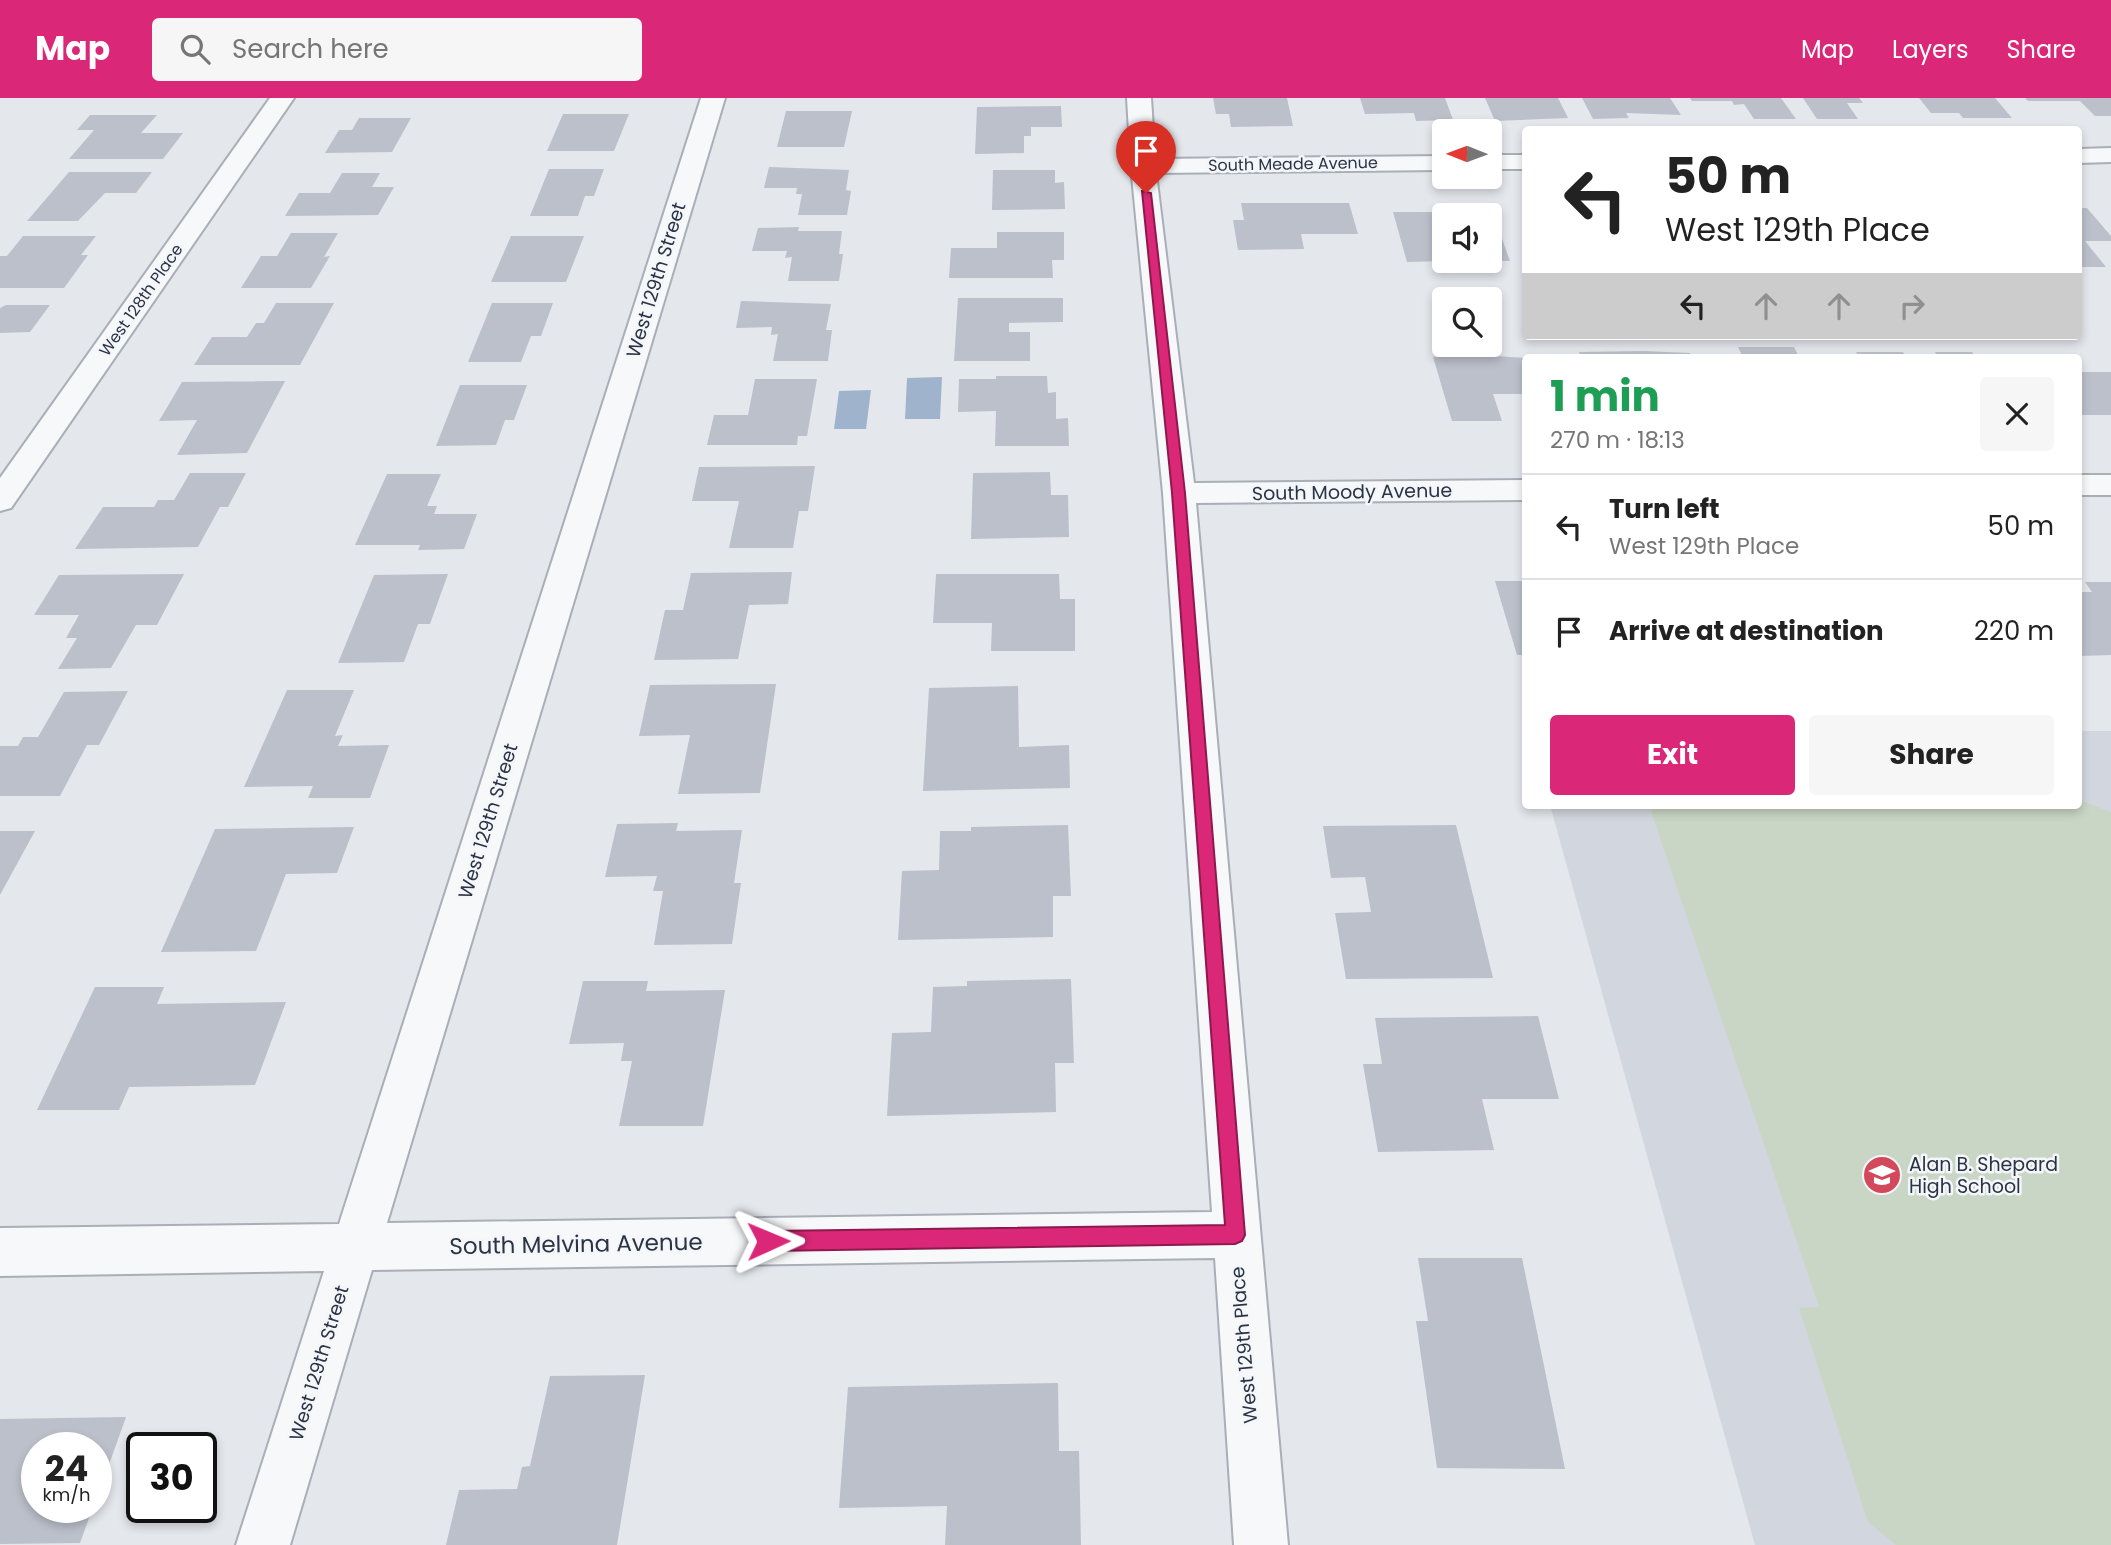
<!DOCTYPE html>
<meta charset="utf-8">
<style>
:root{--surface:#fff;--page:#f6f6f6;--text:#222;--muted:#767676;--line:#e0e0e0;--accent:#db2777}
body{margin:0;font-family:Poppins,sans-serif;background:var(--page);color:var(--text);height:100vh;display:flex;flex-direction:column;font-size:26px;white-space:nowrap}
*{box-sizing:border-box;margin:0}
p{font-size:23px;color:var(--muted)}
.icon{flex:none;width:38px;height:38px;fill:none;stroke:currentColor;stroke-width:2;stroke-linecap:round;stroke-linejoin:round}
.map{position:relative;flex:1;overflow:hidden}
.side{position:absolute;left:1522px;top:256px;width:560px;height:455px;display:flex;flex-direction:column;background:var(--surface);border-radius:7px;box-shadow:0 4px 10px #0003}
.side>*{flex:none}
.banner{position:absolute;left:1522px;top:28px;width:560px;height:214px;border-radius:7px;box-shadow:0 4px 10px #0003;background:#fff;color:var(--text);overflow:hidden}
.needle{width:46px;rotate:271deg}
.controls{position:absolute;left:1432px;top:21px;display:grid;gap:14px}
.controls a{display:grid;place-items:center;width:70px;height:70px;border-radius:7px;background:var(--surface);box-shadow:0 4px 10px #0003;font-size:35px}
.speed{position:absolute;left:21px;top:1334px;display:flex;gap:14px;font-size:35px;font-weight:700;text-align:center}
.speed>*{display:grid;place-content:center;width:91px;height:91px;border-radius:50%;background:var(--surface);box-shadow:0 4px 10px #0003;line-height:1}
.speed small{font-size:18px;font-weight:400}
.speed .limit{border:4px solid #111;border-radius:10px;background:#fff;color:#111}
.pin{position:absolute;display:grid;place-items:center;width:60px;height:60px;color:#fff;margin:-72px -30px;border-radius:50% 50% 50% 0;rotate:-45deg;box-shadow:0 0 7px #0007}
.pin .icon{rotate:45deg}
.me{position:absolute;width:77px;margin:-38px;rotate:89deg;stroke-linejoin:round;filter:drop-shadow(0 0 5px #0008)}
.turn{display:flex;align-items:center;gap:24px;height:147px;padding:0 28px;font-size:32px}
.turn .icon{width:91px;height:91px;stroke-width:2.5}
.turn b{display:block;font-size:49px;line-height:60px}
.lanes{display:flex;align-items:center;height:66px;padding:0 28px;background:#0003;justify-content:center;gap:35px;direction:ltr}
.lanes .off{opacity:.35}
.round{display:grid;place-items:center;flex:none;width:74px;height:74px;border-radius:7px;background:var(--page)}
.overview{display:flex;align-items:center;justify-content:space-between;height:119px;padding:0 28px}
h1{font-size:42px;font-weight:700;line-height:52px;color:#1e9e55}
.primary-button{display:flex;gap:14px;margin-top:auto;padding:14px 28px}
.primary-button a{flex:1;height:80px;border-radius:7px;background:var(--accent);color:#fff;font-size:28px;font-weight:700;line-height:80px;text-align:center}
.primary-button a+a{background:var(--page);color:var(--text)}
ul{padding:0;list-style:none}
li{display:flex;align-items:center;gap:21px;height:105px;padding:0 28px;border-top:2px solid var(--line)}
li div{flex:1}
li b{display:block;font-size:26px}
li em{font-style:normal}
header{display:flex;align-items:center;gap:42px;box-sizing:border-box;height:98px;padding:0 35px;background:var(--accent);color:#fff}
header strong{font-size:33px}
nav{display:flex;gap:38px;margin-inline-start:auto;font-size:24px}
.search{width:490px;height:63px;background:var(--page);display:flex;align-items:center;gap:18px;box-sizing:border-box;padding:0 24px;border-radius:7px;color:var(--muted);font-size:26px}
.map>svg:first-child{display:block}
</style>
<header>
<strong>Map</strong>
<div class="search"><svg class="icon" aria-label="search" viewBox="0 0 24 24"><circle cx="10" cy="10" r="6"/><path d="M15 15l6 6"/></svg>Search here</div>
<nav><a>Map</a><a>Layers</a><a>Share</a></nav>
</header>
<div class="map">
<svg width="2111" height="1447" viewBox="0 0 2111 1447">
<rect width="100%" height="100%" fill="#e4e7ec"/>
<path fill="#d2d6de" d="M2079,633h32v814h-356l-205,-740h529z"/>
<path fill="#c9d6c5" d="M2079,702l32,12v733h-215l-28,-23 -69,-214 20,-1 -170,-502h430z"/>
<path fill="#9fb4cc" d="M942,279l-2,42h-35l2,-41z
M871,292l-5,39h-32l5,-38z"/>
<path fill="#bbc0ca" d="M1213,0h74l6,28 -62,1 -2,-13h-13z
M1360,0h85l8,22 -37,1 -2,-8 -49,1z
M1485,0h73l10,20 -73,3z
M1582,0h88l11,17 -55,-2 3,5 -36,1z
M1690,0h91l15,21h-42l-10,-15 -10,1 -2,-4h-40z
M1803,0h56l4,5h-16l11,16h-41z
M1919,0h76l17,20h-49l-4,-5h-28z
M2025,0h86v18h-16l-15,-15h-52z
M1061,8l1,21h-31v9h-7v17l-49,1 2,-47z
M786,13h66l-8,36h-67z
M563,16h66l-15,37h-67z
M90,17h67l-16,18h42l-20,26h-94l25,-29h-17z
M359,20h52l-19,34 -67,1 14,-23h13z
M769,69l80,3 -3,20 5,1 -4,24h-49l4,-21h-6l1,-6h-33z
M549,71h55l-10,27h-9l-7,20h-48z
M993,72h62v13l9,-1 1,27 -73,1z
M69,74h83l-16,21h-31l-27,28h-51z
M342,75h38l-8,14h22l-16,28 -93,1 14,-23h31z
M1241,105h108l9,31h-57l3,15 -66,1 -5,-30h11z
M2079,110h8l24,28v5h-26l21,26h-27z
M1393,114h44l7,17v32l-37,1z
M799,129l-1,4h44l-3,23h4l-4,27h-51l4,-24 -7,1 2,-7h-35l6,-23z
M997,134h67v28h-12l1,18h-104l2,-30h46z
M291,135h47l-14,24 6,-1 -19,32h-70l20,-32h16z
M1489,135h11l10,28h-21z
M23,138h73l-15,19h7l-24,33h-64v-32h7z
M511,138h73l-18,46h-75z
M958,200h105v24l-54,1v9h21v29h-76z
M741,203l90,3 -5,26h6l-4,31h-55l5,-27 -7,1 1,-8 -36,1z
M276,205h58l-34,62h-106l18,-28h35l9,-14h8z
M492,205h61l-12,33h-10l-10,26h-53z
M6,207h44l-20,27 -30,1v-25z
M1738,249h56l5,10h-56z
M1644,253l46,2 2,4h-111l-2,-5z
M1856,254h47l3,5h-47z
M1935,254h37l4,5h-38z
M1495,258l31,2v36h-33l9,27h-50l-19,-64z
M2079,274h32v43h-32z
M996,278h51l1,17 8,-1v27l12,-1 1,28h-74l1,-35 -38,1 1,-33h37z
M755,281h62l-10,57h-9l-1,9h-90l7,-30h34z
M285,283l-38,72 -70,2 20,-35 -38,1 23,-39z
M460,287h67l-13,35h-9l-9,25 -60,1z
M815,368l-7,45h-9l-6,37h-64l10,-47h-47l7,-34z
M1050,374l1,23h17l1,42 -98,2 2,-66z
M190,375h56l-18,34h-8l-22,40 -123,2 28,-42h51l4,-7h16z
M387,376h54l-14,32h10l-3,8h43l-13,35 -46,1 2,-5h-65z
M792,474l-4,32 -39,1 -11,54 -84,1 11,-50h18l8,-37z
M184,476l-27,51h-21l-25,43 -53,1 19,-31h-11l13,-23h-45l25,-40z
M448,476l-18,50h-12l-14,38 -66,1 36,-88z
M936,476h123l1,25h15v52h-84l1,-28h-59z
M1495,483h31v74h-9z
M2085,484h26v73l-32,1v-64h13z
M776,586l-16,109 -82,1 12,-59 -51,1 11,-51z
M1018,588l1,61 50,-2 1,43 -147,3 6,-103z
M287,592h67l-19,46 8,-1 -5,11 51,-1 -19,53h-62l5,-12 -69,1z
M128,593l-29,54h-12l-27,51h-60v-50h18l5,-9h15l26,-45z
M678,725l-2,8 66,-1 -8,53h7l-9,61 -78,1 9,-54h-10l4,-15 -52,1 12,-53z
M1068,727l3,71h-18v41l-155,3 4,-69 37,-1 1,-39h31v-4z
M1456,727l37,153 -147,1 -11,-66 36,-1 -6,-35 -34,1 -8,-52z
M354,729l-17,46 -51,1 -30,77 -95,1 54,-123z
M0,733h35l-35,64z
M1071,881l3,84h-19l1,49 -169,4 5,-83 39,-1 2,-45 34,-1v-5z
M583,883h65l-2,10 79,-1 -22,136h-84l13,-65h-11l3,-18 -55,1z
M95,889h69l-7,17 129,-2 -31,83 -126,2 -10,23h-82z
M1538,918l21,83h-77l12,51 -116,2 -15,-88h19l-7,-46z
M1418,1160h104l43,211 -128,-1 -21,-147h12z
M645,1277l-28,170h-171l13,-55 58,-1 5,-22 8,-1 20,-90z
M1058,1285l1,68h20l2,94h-136l2,-39 -108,2 9,-121z
M126,1319l-29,81 -1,-51h-59v60h56l-13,36 -80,1v-125z"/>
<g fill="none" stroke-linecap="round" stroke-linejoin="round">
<defs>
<path id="street" d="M270,0h24l-283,410 -11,3v-33z
M701,0h24l-338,1125 825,-11 -49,-719 -32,-327 -4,-68h24l4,61 289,-3v14l-288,3 38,310 332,-3v20l-330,3 92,1042h-54l-19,-287 -843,12 -82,275h-54l88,-274 -324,5v-48l339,-4z
M2111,50v14l-32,1v-14z
M1489,57h37v14h-37z
M2079,377h32v20h-32z"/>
</defs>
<use href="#street" stroke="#a9aeb7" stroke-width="4"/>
<use href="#street" fill="#f7f8fa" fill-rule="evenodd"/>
</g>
<path fill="#db2777" stroke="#8e194d" stroke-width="2" d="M1142,93l9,2 34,300 60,742 -3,6 -7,3 -467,7 -7,-3 -3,-7 3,-7 7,-3 457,-6 -53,-732z"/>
<defs>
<symbol id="school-disc" viewBox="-11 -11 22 22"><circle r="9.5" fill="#d1495b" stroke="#f4f6f9"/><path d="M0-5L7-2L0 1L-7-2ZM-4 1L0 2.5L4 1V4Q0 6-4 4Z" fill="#fff"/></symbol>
</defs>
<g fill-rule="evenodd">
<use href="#school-disc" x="1860" y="1055" width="44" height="44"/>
</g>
<g text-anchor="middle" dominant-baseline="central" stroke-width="5" stroke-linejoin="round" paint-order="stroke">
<g font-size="16" fill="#2b3445" stroke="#f4f6f9">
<text transform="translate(1293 66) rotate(-1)">South Meade Avenue</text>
<text transform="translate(141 202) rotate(-55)">West 128th Place</text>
</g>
<g font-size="19" fill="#2b3445" stroke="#f4f6f9">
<text transform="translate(656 182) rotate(-73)">West 129th Street</text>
<text transform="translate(1352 394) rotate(-1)">South Moody Avenue</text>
<text transform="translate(488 723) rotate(-73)">West 129th Street</text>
<text transform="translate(1244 1247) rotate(-95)">West 129th Place</text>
<text transform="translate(319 1265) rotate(-73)">West 129th Street</text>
</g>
<g font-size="19" fill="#2b3445" stroke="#f4f6f9" text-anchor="start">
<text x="1909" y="1066">Alan B. Shepard<tspan x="1909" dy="22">High School</tspan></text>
</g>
<g font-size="23" fill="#2b3445" stroke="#f4f6f9">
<text transform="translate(576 1146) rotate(-1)">South Melvina Avenue</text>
</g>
</g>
</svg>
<div class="controls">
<a><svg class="needle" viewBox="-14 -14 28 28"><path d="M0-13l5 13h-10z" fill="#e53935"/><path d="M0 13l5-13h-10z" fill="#767676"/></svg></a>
<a><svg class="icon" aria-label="sound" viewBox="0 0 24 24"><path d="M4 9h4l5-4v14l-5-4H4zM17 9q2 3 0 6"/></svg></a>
<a><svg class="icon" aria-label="search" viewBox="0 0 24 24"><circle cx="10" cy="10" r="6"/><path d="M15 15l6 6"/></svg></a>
</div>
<div class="speed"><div>24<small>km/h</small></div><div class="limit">30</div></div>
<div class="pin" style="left:1146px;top:95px;background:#d93025"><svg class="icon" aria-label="arrive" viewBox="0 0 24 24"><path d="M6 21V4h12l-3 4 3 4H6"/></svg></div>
<svg class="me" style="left:768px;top:1143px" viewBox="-20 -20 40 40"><path d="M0-17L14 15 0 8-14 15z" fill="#db2777" stroke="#fff" stroke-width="4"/></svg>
<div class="banner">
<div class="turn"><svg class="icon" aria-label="left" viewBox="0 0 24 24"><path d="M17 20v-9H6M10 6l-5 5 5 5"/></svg><div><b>50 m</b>West 129th Place</div></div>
<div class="lanes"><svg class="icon" aria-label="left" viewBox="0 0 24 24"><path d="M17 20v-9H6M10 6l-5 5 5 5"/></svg><svg class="icon off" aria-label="ahead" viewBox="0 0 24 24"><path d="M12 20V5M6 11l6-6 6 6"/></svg><svg class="icon off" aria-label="ahead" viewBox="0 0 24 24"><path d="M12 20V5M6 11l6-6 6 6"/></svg><svg class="icon off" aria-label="right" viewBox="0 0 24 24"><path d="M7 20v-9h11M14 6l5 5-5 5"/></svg></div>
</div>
<section class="side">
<div class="overview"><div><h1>1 min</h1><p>270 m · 18:13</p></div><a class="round"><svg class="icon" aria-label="close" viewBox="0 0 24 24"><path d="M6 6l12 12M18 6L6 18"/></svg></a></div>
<ul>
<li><svg class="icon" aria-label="left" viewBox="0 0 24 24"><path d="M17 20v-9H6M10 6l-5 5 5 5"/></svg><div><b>Turn left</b><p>West 129th Place</p></div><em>50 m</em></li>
<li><svg class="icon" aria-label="arrive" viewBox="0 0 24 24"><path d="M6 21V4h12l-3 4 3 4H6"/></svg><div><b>Arrive at destination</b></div><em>220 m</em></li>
</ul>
<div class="primary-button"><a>Exit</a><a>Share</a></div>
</section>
</div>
